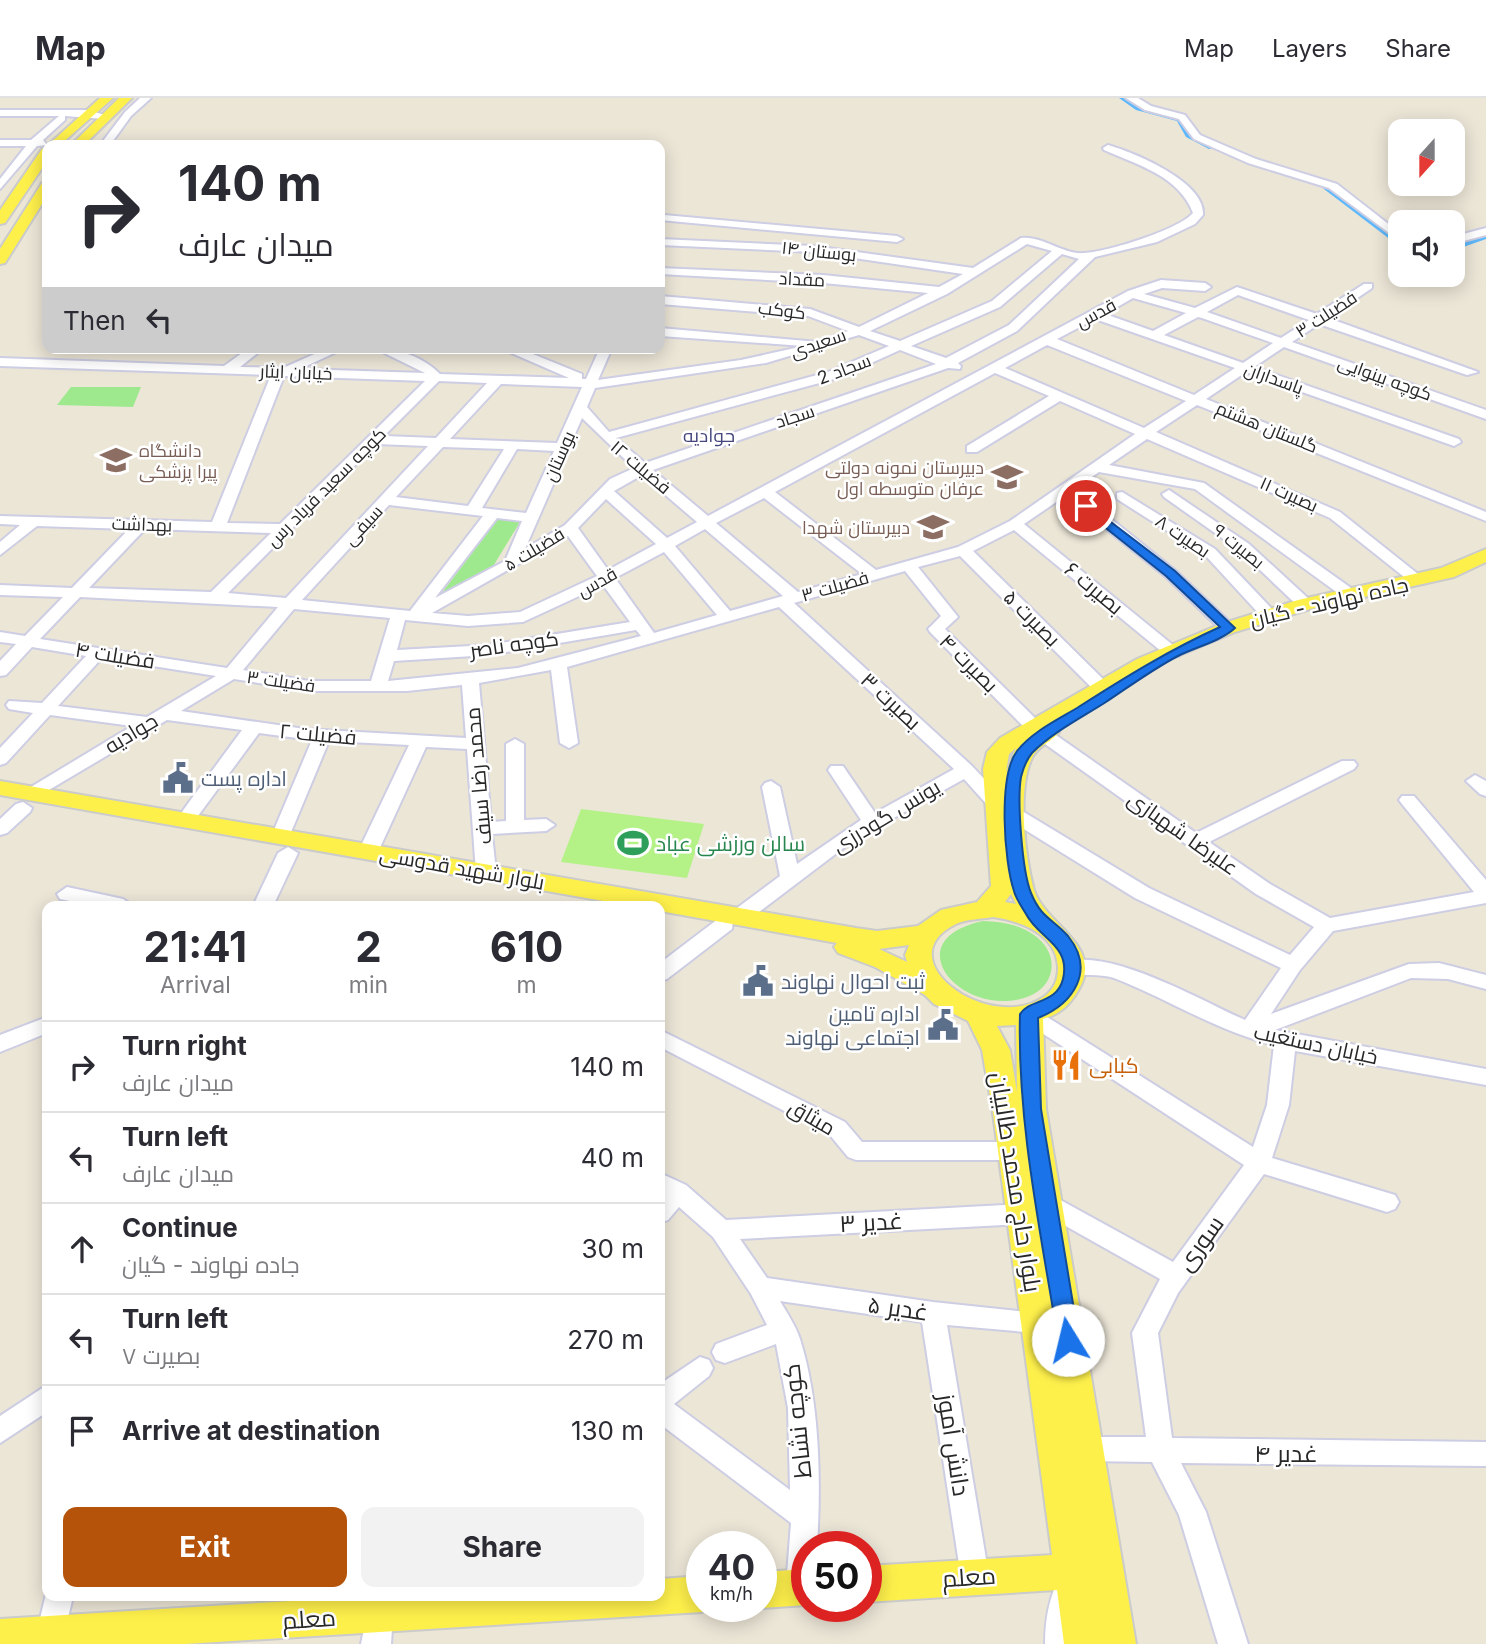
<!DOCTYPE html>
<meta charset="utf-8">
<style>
:root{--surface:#fff;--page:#f2f2f3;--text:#2b2b33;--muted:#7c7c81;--line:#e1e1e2;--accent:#b45309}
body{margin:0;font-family:Inter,Cairo,sans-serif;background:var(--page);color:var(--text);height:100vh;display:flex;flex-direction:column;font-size:26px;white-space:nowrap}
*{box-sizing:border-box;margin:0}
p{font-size:23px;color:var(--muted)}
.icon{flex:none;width:38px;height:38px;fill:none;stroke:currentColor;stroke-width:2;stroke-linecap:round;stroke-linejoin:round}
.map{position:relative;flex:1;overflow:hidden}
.panel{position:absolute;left:42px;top:803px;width:623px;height:700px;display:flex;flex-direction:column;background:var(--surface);border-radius:14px;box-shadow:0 4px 18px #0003}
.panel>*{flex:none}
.guide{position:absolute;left:42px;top:42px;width:623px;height:214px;border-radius:14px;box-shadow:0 4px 18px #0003;background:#fff;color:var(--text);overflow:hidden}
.needle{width:46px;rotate:201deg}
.buttons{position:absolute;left:1388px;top:21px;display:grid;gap:14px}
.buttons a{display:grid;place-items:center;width:77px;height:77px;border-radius:14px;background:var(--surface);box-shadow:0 4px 18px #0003;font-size:35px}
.speed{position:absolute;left:686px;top:1433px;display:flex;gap:14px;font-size:35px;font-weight:700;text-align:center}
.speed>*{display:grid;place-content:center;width:91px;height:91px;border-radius:50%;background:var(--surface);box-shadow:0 4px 18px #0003;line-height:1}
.speed small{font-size:18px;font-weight:400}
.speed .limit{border:10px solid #d22;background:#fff;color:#111}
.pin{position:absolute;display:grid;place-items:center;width:60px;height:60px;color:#fff;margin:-30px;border:4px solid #fff;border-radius:50%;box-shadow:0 2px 7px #0007}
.me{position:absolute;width:77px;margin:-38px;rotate:351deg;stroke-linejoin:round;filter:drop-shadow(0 0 5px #0008)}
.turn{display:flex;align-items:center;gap:24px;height:147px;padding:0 21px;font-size:32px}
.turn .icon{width:91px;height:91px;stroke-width:2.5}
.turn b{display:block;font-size:49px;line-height:60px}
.then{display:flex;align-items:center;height:66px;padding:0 21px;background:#0003;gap:14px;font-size:26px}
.eta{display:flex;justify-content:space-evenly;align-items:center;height:119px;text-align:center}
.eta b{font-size:42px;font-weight:700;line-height:49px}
.primary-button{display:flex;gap:14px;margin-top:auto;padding:14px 21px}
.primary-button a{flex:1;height:80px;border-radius:14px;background:var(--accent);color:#fff;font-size:28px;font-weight:700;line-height:80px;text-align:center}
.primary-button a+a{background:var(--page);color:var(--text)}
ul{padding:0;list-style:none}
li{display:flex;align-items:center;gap:21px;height:91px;padding:0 21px;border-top:2px solid var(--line)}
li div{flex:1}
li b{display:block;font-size:26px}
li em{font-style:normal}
header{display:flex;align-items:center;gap:42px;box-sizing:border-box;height:98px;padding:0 35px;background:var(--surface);border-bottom:2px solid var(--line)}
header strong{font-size:33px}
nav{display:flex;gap:38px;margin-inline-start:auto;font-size:24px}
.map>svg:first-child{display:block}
</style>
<header>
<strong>Map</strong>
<nav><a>Map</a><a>Layers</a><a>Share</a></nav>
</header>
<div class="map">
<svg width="1486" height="1546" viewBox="0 0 1486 1546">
<rect width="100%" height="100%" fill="#ece6d7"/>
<path fill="#9ee98e" d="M71,289h70l-8,20 -76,-2z
M498,421l22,3 -28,46 -51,26z
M983,823c18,1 36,3 51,14 26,18 23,51 -7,62 -65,23 -134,-57 -44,-76z"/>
<path fill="#b4f288" d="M581,711l123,15 -17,54 -126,-16z"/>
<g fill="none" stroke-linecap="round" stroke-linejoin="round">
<path fill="#5fb8fa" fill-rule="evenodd" d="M1119,0h9l14,8 41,11 9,16 24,14 -7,2 -23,-12 -9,-16 -41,-11z
M1320,84h6l74,58v7l-80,-61z
M1486,135v6l-34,12v-6z"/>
<defs>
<path id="minor" d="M140,0h11l-20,18 -21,29h-10l25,-33z
M1126,0h12l13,8 34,9 15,20 56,24 81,25 63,49v8l-71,-53 -81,-25 -54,-24 -15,-20 -34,-9z
M0,12h87l22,6 -5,3 -39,-3v4l-22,20 4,5 -10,1 -37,43v-10l26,-33h-26v-6h31l28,-24h-59z
M1108,47c27,8 98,37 95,70l-8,9 -38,18 -62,15 -78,74 -59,32 3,3 -1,3 -12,-1 -295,102 55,46 420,-225 33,-11 44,3 6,4 -6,4 -43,-3 -18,6 51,14 42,-21 80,27 47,-30h8v4l-44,30 150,54 -11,3 -148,-51 -27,18 194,68v9l-202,-72 -30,20 205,72 2,3 -7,4 -208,-74 -40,27 280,113v9l-289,-116 -41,27 184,80 83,66v6h-10l-83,-66 -183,-79 -38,26 95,18 154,110v6h-12l-151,-110 -96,-17 -25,17 102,82 60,57 -8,5 -6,-2 -56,-54 -101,-81 -41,28 155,126 2,3 -2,3h-12l-153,-126 -41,21 133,131 2,4 -8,5 -6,-1 -134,-134 -42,11 40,50 -13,12 94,93 3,4 -3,4h-12l-97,-98 -2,-3 13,-13 -36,-45 -111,32 178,163 32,34 145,88 141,67 24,-28 -58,-33 -218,-155 -3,-4 3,-4h12l146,102 146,-72h12l3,4 -3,4 -145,73 61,42 60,34 144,-26 -72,-88 -3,-4 3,-4h12l72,84v23l-153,28 -33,39 -29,44 138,-50 30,-1 47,12v14l-38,-10 -37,-1 -136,52 211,39v16l-191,-34 -6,54 -17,53 123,37 4,7 -4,7 -8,3 -123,-38 -86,119 -20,40 14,105 314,4v24l-305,-3 25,49 42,132h-30l-39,-129 -27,-53 -67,-1 -9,-3 -4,-9 4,-9 9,-3h61l-14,-104 28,-54 -121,-68 -4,-7 4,-7 8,-3 8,3 118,65 71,-97 -222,-145 -4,-5 4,-5h14l217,137 14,-42 7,-60c-57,-14 -106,-46 -160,-67 -15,-5 -33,-1 -48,-6l-3,-5 3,-5c45,-14 136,39 179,58l36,-52 -146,-70 -145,-90 -26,-29 -110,61 -107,81h-14l-1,8 -65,50 -7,2v-18l58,-44h14l1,-8 47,-35 -18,-89 3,-4 6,-2 9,6 17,77 64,-44 -33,-50 3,-4h12l32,47 79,-44 -175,-162 -212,60 11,76 -9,5 -9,-5 -9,-73 -72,13 12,139 15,-1v-77l9,-5 9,5v76l22,-1 9,6 -9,6 -54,3 4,38 -10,6 -10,-6 -9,-123 -41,-2 -48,105 -10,6 -10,-6 51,-107 -80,-4 -40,96 -9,6 -9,-6 41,-97 -53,-7 -67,91 -7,2 -9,-6 66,-90 -75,-10 -135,80 -6,-2 -3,-4 3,-4 106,-64 -82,-11 -44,48 -6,2v-17l33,-35 -24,-4 -3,-4 3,-4 33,2 44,-47 -54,-9 -26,28 -6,1v-15l16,-17 -16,-2v-10l25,4 38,-39 -63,-2v-10l72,3 57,-59 -92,-3 -37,29v-13l20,-17 -20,-1v-8l212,6 59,-147 -271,-9v-8l224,8 25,-18h15l-24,19 43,1 45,-20h17l-45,21 125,4 -51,-25c24,0 49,9 66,26l129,4 -69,-30h18l64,26v5h4l14,-31h12l-14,32 143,-20 63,-14 -144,-10v-8l158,14 30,-11 -40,-15 -148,-12v-8l150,13 49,18 69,-34 -105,-10 -163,-9v-6l163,7 116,12 24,-13 -150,-22 -153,-7v-6l153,7 160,22 48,-30c21,-3 42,17 63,15 23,-1 94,-23 109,-40 -14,-37 -55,-48 -89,-63l-1,-2zM1027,146l25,7 -60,50 -92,40 -30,-10 77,-37zM1062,156l17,5 -70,66 -63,33 -35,-12 89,-39zM1238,197l71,25 -28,18 -74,-26zM1133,200l53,15 -33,18 -48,-17zM1198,219l4,1 71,25 -30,20 -79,-28zM1095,221l140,49 -41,27 -137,-56zM859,237l30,11 -61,26 -219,60 -22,-25 8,-19 171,-25zM1047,247l139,56 -42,27 -139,-60zM900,252l36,14 -291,99 -29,-25 222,-60zM995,275l54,23 -82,50v6h10l83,-51 75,33 -125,87 -52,26 -82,23 -101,-78zM284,278l141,5 -145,143 -53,-1zM439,283l48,2 -51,55 -52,-2zM501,286l81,3 -25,56 -107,-4zM582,320l52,50 -24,11 -45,46 -40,24zM376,346l52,2 -142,152 -58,-5zM443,349l61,2 -36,57 -72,-9zM517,351l37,2 -28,62 -44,-5zM642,377l55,47 -30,16 -53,-47zM764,400l98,76 -64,18 -82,-69zM606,401l50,45 -48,26 -30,-42zM389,407l94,11 -73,95 -108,-11zM497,420l25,3 -17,40 -70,37zM145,431l126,4 -60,59 -122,-4zM705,431l78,67 -53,15 -55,-65zM568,438l29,40 -77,36 -52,4 -36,-3zM664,454l53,63 -63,18 -39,-55zM603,487l27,37 -141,23 -92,5 8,-30 63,6 55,-4zM80,499l198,10 -51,61 -187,-29zM294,511l96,9 -19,63h-62l-66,-11zM636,532l5,6 -123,32 -130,13 6,-20 95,-6zM102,560l114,18 -69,41 -89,-11zM234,581l75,12h98l55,-6 4,53 -161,-9 -124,-18z
M664,117l233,21 6,3 -6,3 -237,-22v-4z
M1486,130v7l-34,9v-7z
M1169,392l80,54 62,57v6h-12l-60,-57 -75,-53 -2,-3z
M1122,394l93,57 59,62v6h-12l-57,-62 -88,-56v-6z
M1475,677l11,6v15l-6,-2 -14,-13z
M23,704l9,6 -2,4 -23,21 -7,2v-16l16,-15z
M288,749l10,6 -25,53h-20l25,-53z
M67,789l56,12 10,7h-39l-34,-7 -3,-5z
M47,919v16l-47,19v-17z
M660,932l185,92 17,20h150l8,3 3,6 -3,6 -8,3h-156l-8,-3 -19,-23 -169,-87z
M660,1075l26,12 40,35 295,-16 8,3 4,7 -4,7 -8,3 -281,15 27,39 166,24 113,12 4,8 -4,8 -9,3 -90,-8 42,252 -4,10 -10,4 -10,-4 -4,-10 -39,-255 -142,-21c7,12 16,25 20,38 20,64 21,141 17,208h-10v52l-7,3 -10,-4 -4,-10 5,-65 -131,-99v-40l40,-27 9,3 4,8 -4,8 -35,28 116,86 -2,-82 -12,-64 -51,19 -9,-3 -4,-8 4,-8 51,-19 -16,-31 -38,-57 -34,-30 -11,13 -8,3z
M47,1287v27l-47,31v-27z
M1067,1480l10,4 4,10 -8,29 2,23h-30c0,-22 3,-41 12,-62z
M47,1492v6h26l-11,48h-22l-4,-9z
M379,1502l10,4 4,10 -2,30h-30l8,-40z"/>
<path id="major" d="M100,0h13l-53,47 -13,1z
M119,0h13l-48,47h-13z
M47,50v13l-42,62 -5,1v-14l42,-61z
M47,84v14l-42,67 -5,1v-15l42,-66z
M1486,451v13l-32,15 -144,32 -75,23 -84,35 -99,59 7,6c-7,10 -22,14 -27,26 -15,31 -7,99 2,132 11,35 70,55 45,99 -9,16 -19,25 -36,30l3,90 90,535h-72l-7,-54 -191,12v-36l186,-11 -59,-442 -11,-63 -14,-29 -34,-17 -9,-9 -50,-28 -37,-14 -4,-6 3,-4 -177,-32v-5h-28l-632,-111v-14l856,147 21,3 41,-5 23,-16 36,-8 14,-16 -8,-117 4,-17 13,-14 137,-79 84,-35 77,-24 143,-32zM1016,650l-10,24 3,-18zM1011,796l5,10 -11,-2zM993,819c28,4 64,17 65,51 0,12 -4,21 -13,28 -55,40 -161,-37 -89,-72 11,-5 26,-5 37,-7zM909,847l-4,10 2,7 -28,-13zM1016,927l1,67 -7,-42 -13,-24z
M807,1471v36l-46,3 -3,-2h3v-34z
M702,1478v30h13l-13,6 -517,32h-185v-25l372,-23h288v-17z"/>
</defs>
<use href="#minor" stroke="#cdcde3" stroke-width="4"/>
<use href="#major" stroke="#cbcbcb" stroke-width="4"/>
<use href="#minor" fill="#fff" fill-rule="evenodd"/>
<use href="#major" fill="#fef04b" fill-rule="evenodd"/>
</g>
<path fill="#1a73e8" stroke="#114b97" stroke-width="2" d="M1086,405l89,68 60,57c-14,13 -39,19 -57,28 -25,13 -48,30 -72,46 -25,16 -53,30 -74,51 -5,6 -9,16 -11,24 -4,23 1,94 10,116 10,25 22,26 37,43 28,35 5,68 -30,82l3,91 38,231 -3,7 -8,2 -7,-2 -3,-7c-17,-107 -41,-217 -38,-326 9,-15 37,-10 43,-35 8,-34 -24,-40 -37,-65 -4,-7 -10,-15 -12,-23 -10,-29 -16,-115 3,-140 15,-19 40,-31 60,-43 47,-30 92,-58 143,-81l-54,-51 -84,-67v-5z"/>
<defs>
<symbol id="university-bare" viewBox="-9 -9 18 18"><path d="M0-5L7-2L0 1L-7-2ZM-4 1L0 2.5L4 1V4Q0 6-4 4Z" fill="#8d6e63" stroke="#fff" stroke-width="2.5" paint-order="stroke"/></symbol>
<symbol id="school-bare" viewBox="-9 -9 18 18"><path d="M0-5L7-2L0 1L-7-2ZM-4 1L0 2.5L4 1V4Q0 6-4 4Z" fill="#8d6e63" stroke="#fff" stroke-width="2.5" paint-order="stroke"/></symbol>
<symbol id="civic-bare" viewBox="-9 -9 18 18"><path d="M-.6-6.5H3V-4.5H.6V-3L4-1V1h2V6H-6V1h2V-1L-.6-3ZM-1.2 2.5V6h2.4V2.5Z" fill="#5c6f8a" stroke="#fff" stroke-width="2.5" paint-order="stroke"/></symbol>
<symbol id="stadium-bare" viewBox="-9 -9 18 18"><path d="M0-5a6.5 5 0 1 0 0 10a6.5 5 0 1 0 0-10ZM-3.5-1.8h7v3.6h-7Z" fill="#2e9e5b" stroke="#fff" stroke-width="2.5" paint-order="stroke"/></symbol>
<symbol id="restaurant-bare" viewBox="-9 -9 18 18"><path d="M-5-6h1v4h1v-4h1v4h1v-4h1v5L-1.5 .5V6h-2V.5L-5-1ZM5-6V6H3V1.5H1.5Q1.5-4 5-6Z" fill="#e8710a" stroke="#fff" stroke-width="2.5" paint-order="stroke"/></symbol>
</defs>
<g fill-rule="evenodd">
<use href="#university-bare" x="94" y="340" width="44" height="44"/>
<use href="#school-bare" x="985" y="357" width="44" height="44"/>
<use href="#school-bare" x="911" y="407" width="44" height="44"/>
<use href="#civic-bare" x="156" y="658" width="44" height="44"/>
<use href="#stadium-bare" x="611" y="723" width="44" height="44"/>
<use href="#civic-bare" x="736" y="861" width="44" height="44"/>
<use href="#civic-bare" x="921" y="905" width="44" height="44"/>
<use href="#restaurant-bare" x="1044" y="945" width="44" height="44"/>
</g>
<g text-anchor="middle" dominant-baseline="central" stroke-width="5" stroke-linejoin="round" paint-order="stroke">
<g font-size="18" fill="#282828" stroke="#fff">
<text transform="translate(819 153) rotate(6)">بوستان ۱۴</text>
<text transform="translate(802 181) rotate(3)">مقداد</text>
<text transform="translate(782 212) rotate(7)">کوکب</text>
<text transform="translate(1096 215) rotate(-28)">قدس</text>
<text transform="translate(1326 216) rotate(-33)">فضیلت ۳</text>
<text transform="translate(818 245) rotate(-19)">سعیدی</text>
<text transform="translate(844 271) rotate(-21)">سجاد 2</text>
<text transform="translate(296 274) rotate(2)">خیابان ایثار</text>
<text transform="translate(1274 280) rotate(20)">پاسداران</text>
<text transform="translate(1385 280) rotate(20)">کوچه بینوایی</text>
<text transform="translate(795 318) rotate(-18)">سجاد</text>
<text transform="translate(1267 329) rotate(22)">گلستان هشتم</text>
<text transform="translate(559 358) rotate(-66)">بوستان</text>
<text transform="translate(641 369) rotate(40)">فضیلت ۱۲</text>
<text transform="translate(326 389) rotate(-45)">کوچه سعید فریاد رس</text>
<text transform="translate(1289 396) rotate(24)">بصیرت ۱۱</text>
<text transform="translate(142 426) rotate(2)">بهداشت</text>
<text transform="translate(363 427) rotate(-47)">سیفی</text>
<text transform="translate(1183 438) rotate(34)">بصیرت ۸</text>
<text transform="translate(1239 448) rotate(39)">بصیرت ۹</text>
<text transform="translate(534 451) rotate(-31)">فضیلت ۵</text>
<text transform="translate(597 484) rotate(-29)">قدس</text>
<text transform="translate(835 488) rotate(-16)">فضیلت ۳</text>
<text transform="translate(281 583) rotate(8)">فضیلت ۳</text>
</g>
<g font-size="18" fill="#785e54" stroke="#fff" text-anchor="end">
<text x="139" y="352" text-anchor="start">دانشگاه<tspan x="139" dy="21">پیرا پزشکی</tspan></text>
<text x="984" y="369">دبیرستان نمونه دولتی<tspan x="984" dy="21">عرفان متوسطه اول</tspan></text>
<text x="910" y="429">دبیرستان شهدا</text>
</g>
<g font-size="19" fill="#44467c" stroke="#fff">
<text x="709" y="337">جوادیه</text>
</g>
<g font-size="21" fill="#282828" stroke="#fff">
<text transform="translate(1094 490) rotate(40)">بصیرت ۶</text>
<text transform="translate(1329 504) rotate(-13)">جاده نهاوند - گیان</text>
<text transform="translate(1032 520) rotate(45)">بصیرت ۵</text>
<text transform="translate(514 546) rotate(-8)">کوچه ناصر</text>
<text transform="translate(115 557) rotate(9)">فضیلت ۴</text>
<text transform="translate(969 565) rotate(45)">بصیرت ۴</text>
<text transform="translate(891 603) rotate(43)">بصیرت ۳</text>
<text transform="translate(131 635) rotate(-31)">جوادیه</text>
<text transform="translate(318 636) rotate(5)">فضیلت ۲</text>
<text transform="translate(478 678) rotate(-95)">محمد رضا سیف</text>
<text transform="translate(886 718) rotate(-31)">یونس گودرزی</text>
<text transform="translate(1183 735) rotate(35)">علیرضا شهبازی</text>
<text transform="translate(462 770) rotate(10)">بلوار شهید قدوسی</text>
<text transform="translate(1316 946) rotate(12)">خیابان دستغیب</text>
<text transform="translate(812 1019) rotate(30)">میثاق</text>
</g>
<g font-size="21" fill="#4e5e75" stroke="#fff" text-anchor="start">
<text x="201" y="680">اداره پست</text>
<text x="781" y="883">ثبت احوال نهاوند</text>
<text x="920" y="915" text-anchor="end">اداره تامین<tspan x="920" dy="24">اجتماعی نهاوند</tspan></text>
</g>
<g font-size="21" fill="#27864d" stroke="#fff" text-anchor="start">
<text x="656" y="745">سالن ورزشی عباد</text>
</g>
<g font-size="21" fill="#c56008" stroke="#fff" text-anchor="start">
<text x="1089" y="967">کبابی</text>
</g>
<g font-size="24" fill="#282828" stroke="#fff">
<text transform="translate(1016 1084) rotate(81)">بلوار حاج محمد طالبیان</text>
<text transform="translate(871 1124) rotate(-3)">غدیر ۳</text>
<text transform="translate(1200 1145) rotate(-54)">سوری</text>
<text transform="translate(898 1210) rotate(8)">غدیر ۵</text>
<text transform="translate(797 1323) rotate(-96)">کوچه نشاط</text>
<text transform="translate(954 1347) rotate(81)">دانش آموز</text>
<text x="1286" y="1355">غدیر ۴</text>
<text transform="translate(969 1479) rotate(-4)">معلم</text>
<text transform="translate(309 1521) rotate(-4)">معلم</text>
</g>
</g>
</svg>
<div class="buttons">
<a><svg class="needle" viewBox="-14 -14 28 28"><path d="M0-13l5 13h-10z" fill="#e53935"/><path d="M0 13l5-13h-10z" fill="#7c7c81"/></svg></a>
<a><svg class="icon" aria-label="sound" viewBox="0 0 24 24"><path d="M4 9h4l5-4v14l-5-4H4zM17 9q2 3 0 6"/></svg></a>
</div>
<div class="speed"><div>40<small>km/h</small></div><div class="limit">50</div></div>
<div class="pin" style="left:1086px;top:408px;background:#d93025"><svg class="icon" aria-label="arrive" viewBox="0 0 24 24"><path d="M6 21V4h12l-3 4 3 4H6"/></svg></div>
<svg class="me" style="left:1068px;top:1242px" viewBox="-20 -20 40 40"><circle r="19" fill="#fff"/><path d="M0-13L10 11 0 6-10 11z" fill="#1a73e8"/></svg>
<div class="guide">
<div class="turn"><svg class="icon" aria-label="right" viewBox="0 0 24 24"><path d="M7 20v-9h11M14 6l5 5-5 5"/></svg><div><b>140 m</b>میدان عارف</div></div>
<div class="then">Then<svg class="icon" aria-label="left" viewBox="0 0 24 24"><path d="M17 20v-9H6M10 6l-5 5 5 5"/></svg></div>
</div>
<section class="panel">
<div class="eta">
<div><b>21:41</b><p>Arrival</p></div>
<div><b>2</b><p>min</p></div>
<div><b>610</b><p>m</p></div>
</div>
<ul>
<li><svg class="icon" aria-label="right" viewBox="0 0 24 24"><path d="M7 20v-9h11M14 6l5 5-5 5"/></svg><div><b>Turn right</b><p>میدان عارف</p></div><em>140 m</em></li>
<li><svg class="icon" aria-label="left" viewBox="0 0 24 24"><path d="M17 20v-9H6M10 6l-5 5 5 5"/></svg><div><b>Turn left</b><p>میدان عارف</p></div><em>40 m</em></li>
<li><svg class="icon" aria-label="ahead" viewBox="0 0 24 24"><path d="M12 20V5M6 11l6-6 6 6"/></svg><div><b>Continue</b><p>جاده نهاوند - گیان</p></div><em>30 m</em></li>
<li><svg class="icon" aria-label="left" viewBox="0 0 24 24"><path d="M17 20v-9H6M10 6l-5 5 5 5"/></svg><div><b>Turn left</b><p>بصیرت ۷</p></div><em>270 m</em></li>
<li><svg class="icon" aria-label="arrive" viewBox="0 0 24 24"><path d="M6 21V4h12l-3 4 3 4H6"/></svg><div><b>Arrive at destination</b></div><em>130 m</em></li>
</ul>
<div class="primary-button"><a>Exit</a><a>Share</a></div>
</section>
</div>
